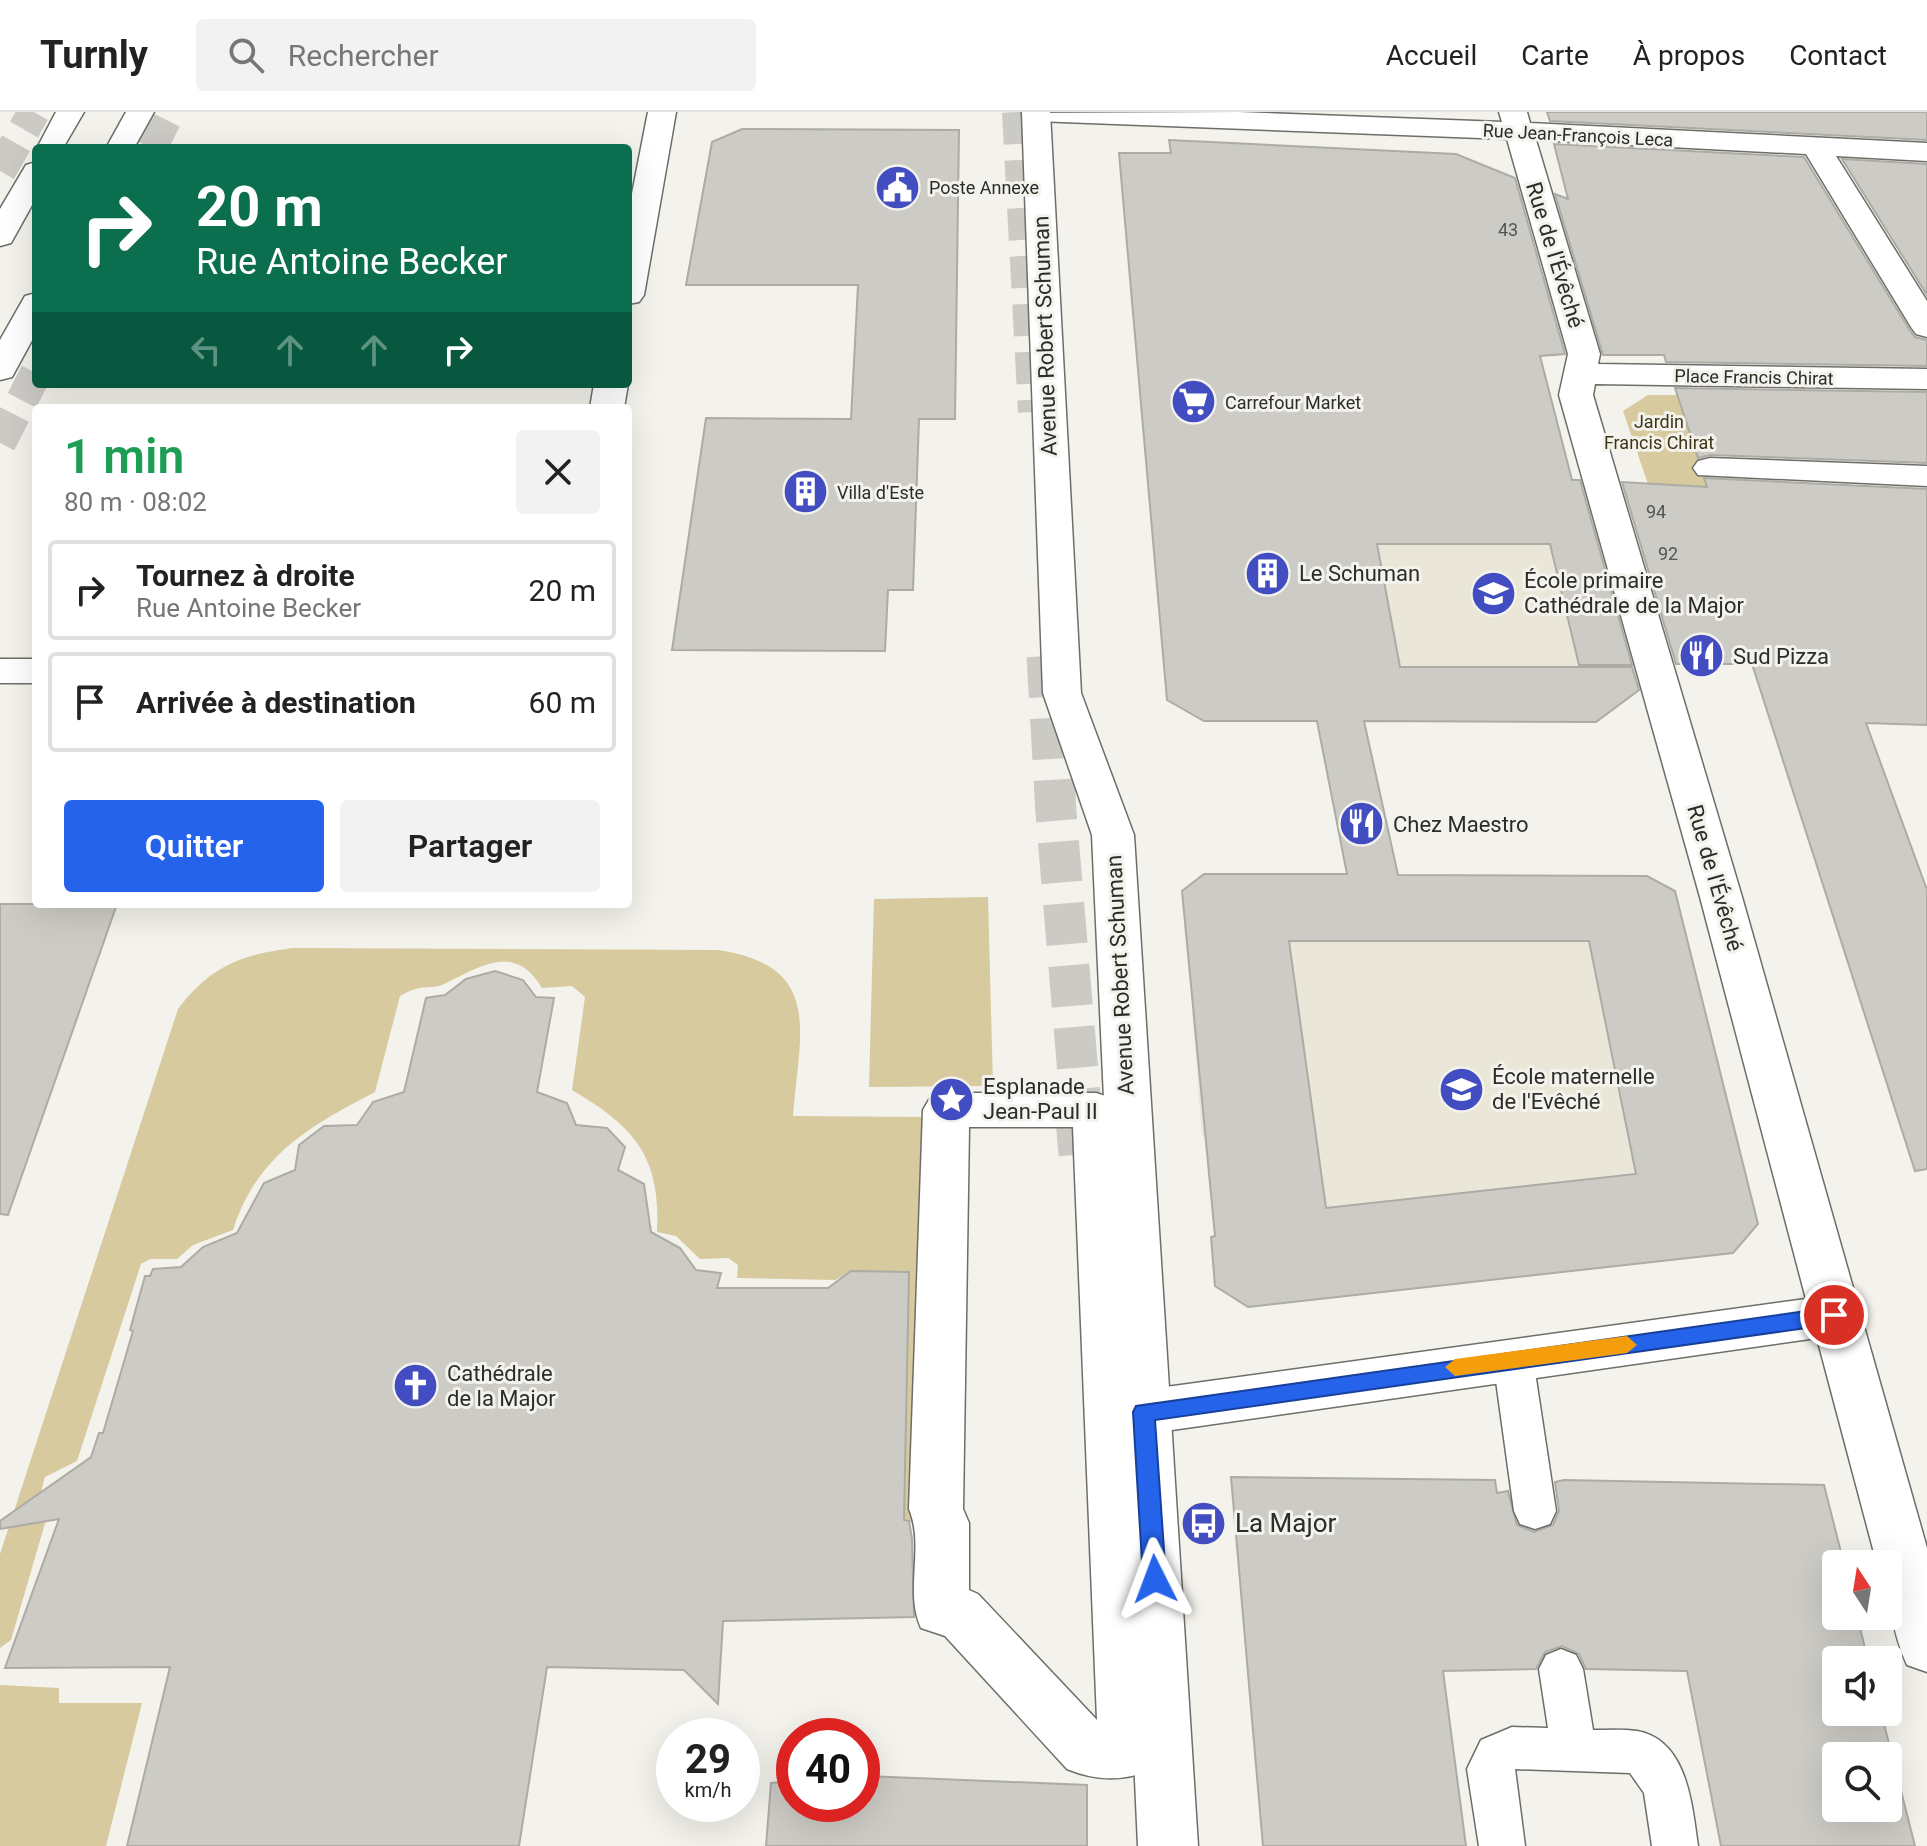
<!DOCTYPE html>
<html lang="fr">
<meta charset="utf-8">
<style>
:root{--surface:#fff;--page:#f2f2f2;--text:#222;--muted:#767676;--line:#e0e0e0;--accent:#2563eb}
body{margin:0;font-family:Roboto,sans-serif;background:var(--page);color:var(--text);height:100vh;display:flex;flex-direction:column;font-size:30px;white-space:nowrap}
*{box-sizing:border-box;margin:0}
p{font-size:26px;color:var(--muted)}
.icon{flex:none;width:44px;height:44px;fill:none;stroke:currentColor;stroke-width:2;stroke-linecap:round;stroke-linejoin:round}
.map{position:relative;flex:1;overflow:hidden}
.details{position:absolute;left:32px;top:292px;width:600px;height:504px;display:flex;flex-direction:column;background:var(--surface);border-radius:8px;box-shadow:0 8px 32px #0002}
.details>*{flex:none}
.banner{position:absolute;left:32px;top:32px;width:600px;height:244px;border-radius:8px;box-shadow:0 8px 32px #0002;background:#0b6e4f;color:#fff;overflow:hidden}
.needle{width:52px;rotate:348deg}
.controls{position:absolute;left:1822px;top:1438px;display:grid;gap:16px}
.controls a{display:grid;place-items:center;width:80px;height:80px;border-radius:8px;background:var(--surface);box-shadow:0 8px 32px #0002;font-size:40px}
.speed{position:absolute;left:656px;top:1606px;display:flex;gap:16px;font-size:40px;font-weight:700;text-align:center}
.speed>*{display:grid;place-content:center;width:104px;height:104px;border-radius:50%;background:var(--surface);box-shadow:0 8px 32px #0002;line-height:1}
.speed small{font-size:20px;font-weight:400}
.speed .limit{border:12px solid #d22;background:#fff;color:#111}
.pin{position:absolute;display:grid;place-items:center;width:68px;height:68px;color:#fff;margin:-34px;border:4px solid #fff;border-radius:50%;box-shadow:0 2px 8px #0007}
.me{position:absolute;width:88px;margin:-44px;rotate:357deg;stroke-linejoin:round;filter:drop-shadow(0 0 6px #0008)}
.turn{display:flex;align-items:center;gap:28px;height:168px;padding:0 32px;font-size:36px}
.turn .icon{width:104px;height:104px;stroke-width:2.5}
.turn b{display:block;font-size:56px;line-height:68px}
.lanes{display:flex;align-items:center;height:76px;padding:0 32px;background:#0003;justify-content:center;gap:40px;direction:ltr}
.lanes .off{opacity:.35}
.round{display:grid;place-items:center;flex:none;width:84px;height:84px;border-radius:8px;background:var(--page)}
.head{display:flex;align-items:center;justify-content:space-between;height:136px;padding:0 32px}
h1{font-size:48px;font-weight:600;line-height:60px;color:#1e9e55}
.primary-button{display:flex;gap:16px;margin-top:auto;padding:16px 32px}
.primary-button a{flex:1;height:92px;border-radius:8px;background:var(--accent);color:#fff;font-size:32px;font-weight:600;line-height:92px;text-align:center}
.primary-button a+a{background:var(--page);color:var(--text)}
ul{padding:0;list-style:none}
li{display:flex;align-items:center;gap:24px;height:100px;margin:0 16px 12px;padding:0 16px;border:4px solid var(--line);border-radius:8px}
li div{flex:1}
li b{display:block;font-size:30px}
li em{font-style:normal}
header{display:flex;align-items:center;gap:48px;box-sizing:border-box;height:112px;padding:0 40px;background:var(--surface);border-bottom:2px solid var(--line)}
header strong{font-size:38px}
nav{display:flex;gap:44px;margin-inline-start:auto;font-size:28px}
.search{width:560px;height:72px;background:var(--page);display:flex;align-items:center;gap:20px;box-sizing:border-box;padding:0 28px;border-radius:8px;color:var(--muted);font-size:30px}
.map>svg:first-child{display:block}
</style>
<header>
<strong>Turnly</strong>
<div class="search"><svg class="icon" aria-label="search" viewBox="0 0 24 24"><circle cx="10" cy="10" r="6"/><path d="M15 15l6 6"/></svg>Rechercher</div>
<nav><a>Accueil</a><a>Carte</a><a>À propos</a><a>Contact</a></nav>
</header>
<div class="map">
<svg width="1927" height="1734" viewBox="0 0 1927 1734">
<rect width="100%" height="100%" fill="#f4f2ec"/>
<path fill="#eae6d8" d="M1375,432h213l39,155 -31,23 -392,-1 -37,-21 -6,-58h234z
M1204,762l443,2 28,15 83,333 -25,29 -485,54 -33,-21 -4,-49 4,-1 -9,-99 -4,-1 -10,-124h3l-13,-121z"/>
<path fill="#d6ca9e" d="M1648,283h29l30,92 -59,-3 -25,-73z
M988,785l5,189 -124,1 5,-188z
M293,836l425,2c107,16 81,84 75,166l132,1 -2,405h-20l-7,-250 -44,-1 -17,9 -98,-2 1,-13 -10,-7 -28,1 -24,-23 -19,-4c4,-75 -22,-105 -85,-142l13,-93 -13,-11 -30,2c-27,-45 -59,-23 -96,-5 -14,8 -23,-1 -46,13l-25,96c-65,34 -118,63 -142,138l-40,15 -16,14h-27l-9,5 -64,197 -32,16 -7,26 10,10 -37,127 -11,8v-94l178,-545c33,-43 62,-54 115,-61z
M0,1573l59,3v15h83l-36,143h-106z"/>
<path fill="#cdcbc5" stroke="#acaba5" stroke-width="2" fill-rule="evenodd" d="M1547,0h380v28l-377,-19z
M742,17l217,1 -4,289h-36l-6,171h-25l-3,61 -213,-1 34,-232 145,1 7,-134h-172l26,-143z
M1169,28l287,14 59,24 50,176 -25,2 32,124h8l52,185h-53l-29,-121h-173l23,123h232l7,23 -43,32 -232,-1 34,154 249,1 28,15 83,333 -25,29 -485,54 -33,-21 -4,-49 4,-1 -33,-345 22,-17h143l-30,-153h-113l-37,-21 -48,-547h52zM1289,829h300l47,233 -310,34z
M1554,32l250,13 105,172 6,8 12,3v26l-261,-4 -2,-7h-61l-48,-161 13,5z
M1842,47l85,5v131z
M1675,276l252,4v71l-217,-8 -12,3z
M1704,366l223,11v236l-61,-2 61,167v279l-12,2 -163,-507h-76l-54,-182 85,5z
M0,792h117l-109,311 -8,-1z
M495,859l28,9 13,17 18,1 -17,94 30,11 9,22 31,3 18,19 -7,23 26,14 7,48 29,16 16,22 25,3 -4,15h111l23,-17 58,1 -5,248 5,1 3,18 2,78 -191,4 -5,83 -34,-34 -137,-3 -28,179h-392l43,-179 -165,1 54,-149 -59,10v-8l91,-64 8,-24h4l30,-102 -3,-1 15,-54h5l3,-7 28,-2 22,-20 34,-14 27,-50 31,-13 4,-25 25,-19 33,-1 16,-23 31,-10 22,-94 19,-3 21,-16z
M1231,1365l264,3 2,13 11,-2 9,34 17,7 19,-7 6,-14 -4,-29 9,-2 260,5 20,79h-8v52h21l11,44h-32v52h45l34,134h-194l-34,-175 -101,-2 -7,-15 -17,-8 -17,6 -9,17 -93,2 23,175h-203zM1836,1644h52v52h-52z
M865,1664l222,9v61h-321l5,-63 23,-2v23h68z"/>
<g fill="none" stroke-linecap="round" stroke-linejoin="round">
<path stroke="#cccac5" stroke-width="32" stroke-dasharray="32 16" stroke-linecap="butt" d="M1018,0l16,300
M151,36l18,-36
M0,59l34,-59
M0,331l36,-70"/>
<path stroke="#cccac5" stroke-width="41" stroke-dasharray="41 21" stroke-linecap="butt" d="M1047,544l9,157 26,308"/>
<path stroke="#cccac5" stroke-width="53" stroke-dasharray="53 26" stroke-linecap="butt" d="M1082,1007l3,35"/>
<defs>
<path id="service" d="M1513,1231l14,5 6,11 23,152 -6,13 -15,5 -15,-5 -6,-13 -21,-152 6,-11z
M1561,1537l15,6 7,14 10,61c14,0 30,-1 44,1 51,9 55,75 61,115h-46l-8,-53 -14,-20 -115,-4 10,77h-46l-12,-77 14,-29 31,-13 36,1 -9,-59 7,-14z"/>
<path id="pedestrian" d="M946,981h150l16,5 7,12 37,642 -8,19c-28,11 -54,9 -81,-2l-122,-133 -24,-8c-17,-37 4,-81 -12,-119l14,-399 7,-12zM969,1015h104l24,593 -119,-126 -9,-4v-67l-6,-14z"/>
<path id="minor" d="M648,0h28l-32,183 -5,7 -11,2v-90z
M1238,0l264,10 -3,-10h28l3,11 397,20v18l-91,-5 91,145v36l-11,-3 -5,-7 -105,-173 -270,-14 64,214 -2,10 329,5v20l-332,-5 -2,11 149,502 185,651v124l-20,-7c-15,-34 -19,-65 -19,-101h-11l-60,-226 -673,96 -18,-7 -8,-15 8,-15 18,-7 662,-91 -106,-402 -141,-502 9,-41 -61,-215 -471,-18 -10,-2 -4,-6z
M594,272h34l-4,24h-34z
M1710,346l217,8v20l-229,-11 -5,-7 5,-7z
M0,547h36v24h-36z"/>
<path id="tertiary" d="M56,0h28l-21,36 -27,2z
M126,0h28l-20,36h-28z
M1022,0h28l31,581 53,142 64,1011h-60l-46,-1011 -49,-142z
M36,50v36l-25,45 -11,3v-37l26,-44z
M36,181v40l-24,44 -12,3v-40l25,-44z"/>
</defs>
<use href="#service" stroke="#6e6d67" stroke-width="3"/>
<use href="#pedestrian" stroke="#6e6d67" stroke-width="3"/>
<use href="#minor" stroke="#6e6d67" stroke-width="3"/>
<use href="#tertiary" stroke="#6e6d67" stroke-width="3"/>
<use href="#service" fill="#fff" fill-rule="evenodd"/>
<use href="#pedestrian" fill="#fff" fill-rule="evenodd"/>
<use href="#minor" fill="#fff" fill-rule="evenodd"/>
<use href="#tertiary" fill="#fff" fill-rule="evenodd"/>
</g>
<path fill="#2563eb" stroke="#184099" stroke-width="2" d="M1834,1195l10,8 -10,9 -679,96 11,159 -3,7 -8,3 -8,-3 -4,-7 -10,-167 3,-6z"/>
<path fill="#f59e0b" d="M1627,1224l10,9 -10,8 -172,23 -10,-9 10,-8z"/>
<defs>
<symbol id="civic-disc" viewBox="-11 -11 22 22"><circle r="9.5" fill="#434dc2" stroke="#f4f2ec"/><path d="M-.6-6.5H3V-4.5H.6V-3L4-1V1h2V6H-6V1h2V-1L-.6-3ZM-1.2 2.5V6h2.4V2.5Z" fill="#fff"/></symbol>
<symbol id="supermarket-disc" viewBox="-11 -11 22 22"><circle r="9.5" fill="#434dc2" stroke="#f4f2ec"/><path d="M-6-5.5h2.5l.6 2H6L4.5 2H-2.5L-4.4-4H-6ZM-1.5 3.2a1.3 1.3 0 1 0 .1 0ZM3 3.2a1.3 1.3 0 1 0 .1 0Z" fill="#fff"/></symbol>
<symbol id="building-disc" viewBox="-11 -11 22 22"><circle r="9.5" fill="#434dc2" stroke="#f4f2ec"/><path d="M-4-6H4V6H1V3H-1V6H-4ZM-2.5-4.3h1.7v1.8h-1.7ZM.8-4.3h1.7v1.8H.8ZM-2.5-1h1.7V.8h-1.7ZM.8-1h1.7V.8H.8Z" fill="#fff"/></symbol>
<symbol id="school-disc" viewBox="-11 -11 22 22"><circle r="9.5" fill="#434dc2" stroke="#f4f2ec"/><path d="M0-5L7-2L0 1L-7-2ZM-4 1L0 2.5L4 1V4Q0 6-4 4Z" fill="#fff"/></symbol>
<symbol id="restaurant-disc" viewBox="-11 -11 22 22"><circle r="9.5" fill="#434dc2" stroke="#f4f2ec"/><path d="M-5-6h1v4h1v-4h1v4h1v-4h1v5L-1.5 .5V6h-2V.5L-5-1ZM5-6V6H3V1.5H1.5Q1.5-4 5-6Z" fill="#fff"/></symbol>
<symbol id="sight-disc" viewBox="-11 -11 22 22"><circle r="9.5" fill="#434dc2" stroke="#f4f2ec"/><path d="M0-6L1.8-2.2L6-1.7L2.9 1.2L3.7 5.4L0 3.3L-3.7 5.4L-2.9 1.2L-6-1.7L-1.8-2.2Z" fill="#fff"/></symbol>
<symbol id="church-disc" viewBox="-11 -11 22 22"><circle r="9.5" fill="#434dc2" stroke="#f4f2ec"/><path d="M-1.2-6h2.4v3.5h3.3v2.4h-3.3V6h-2.4V-.1h-3.3v-2.4h3.3Z" fill="#fff"/></symbol>
<symbol id="bus-disc" viewBox="-11 -11 22 22"><circle r="9.5" fill="#434dc2" stroke="#f4f2ec"/><path d="M-5-6H5V4H4V6H2V4H-2V6H-4V4H-5ZM-3.5-4V0h7V-4ZM-3.5 1.2v1.5H-2V1.2ZM2 1.2v1.5H3.5V1.2Z" fill="#fff"/></symbol>
</defs>
<g fill-rule="evenodd">
<use href="#civic-disc" x="872" y="50" width="51" height="51"/>
<use href="#supermarket-disc" x="1168" y="264" width="51" height="51"/>
<use href="#building-disc" x="780" y="354" width="51" height="51"/>
<use href="#building-disc" x="1242" y="436" width="51" height="51"/>
<use href="#school-disc" x="1468" y="456" width="51" height="51"/>
<use href="#restaurant-disc" x="1676" y="518" width="51" height="51"/>
<use href="#restaurant-disc" x="1336" y="686" width="51" height="51"/>
<use href="#school-disc" x="1436" y="952" width="51" height="51"/>
<use href="#sight-disc" x="926" y="962" width="51" height="51"/>
<use href="#church-disc" x="390" y="1248" width="51" height="51"/>
<use href="#bus-disc" x="1178" y="1386" width="51" height="51"/>
</g>
<g text-anchor="middle" dominant-baseline="central" stroke-width="6" stroke-linejoin="round" paint-order="stroke">
<g font-size="18" fill="#2c2c29" stroke="#f4f2ec">
<text transform="translate(1578 23) rotate(3)">Rue Jean-François Leca</text>
<text transform="translate(1754 265) rotate(1)">Place Francis Chirat</text>
</g>
<g font-size="18" fill="#2c2c29" stroke="#f4f2ec" text-anchor="start">
<text x="929" y="75">Poste Annexe</text>
<text x="1225" y="290">Carrefour Market</text>
<text x="837" y="380">Villa d'Este</text>
</g>
<g font-size="18" fill="#545450">
<text x="1508" y="117">43</text>
<text x="1656" y="399">94</text>
<text x="1668" y="441">92</text>
</g>
<g font-size="18" fill="#3e3515" stroke="#f4f2ec">
<text x="1659" y="309">Jardin<tspan x="1659" dy="21">Francis Chirat</tspan></text>
</g>
<g font-size="22" fill="#2c2c29" stroke="#f4f2ec">
<text transform="translate(1555 143) rotate(73)">Rue de l'Évêché</text>
<text transform="translate(1045 224) rotate(-92)">Avenue Robert Schuman</text>
<text transform="translate(1715 766) rotate(74)">Rue de l'Évêché</text>
<text transform="translate(1120 863) rotate(-93)">Avenue Robert Schuman</text>
</g>
<g font-size="22" fill="#2c2c29" stroke="#f4f2ec" text-anchor="start">
<text x="1299" y="461">Le Schuman</text>
<text x="1524" y="468">École primaire<tspan x="1524" dy="25">Cathédrale de la Major</tspan></text>
<text x="1733" y="544">Sud Pizza</text>
<text x="1393" y="712">Chez Maestro</text>
<text x="1492" y="964">École maternelle<tspan x="1492" dy="25">de l'Evêché</tspan></text>
<text x="983" y="974">Esplanade<tspan x="983" dy="25">Jean-Paul II</tspan></text>
<text x="447" y="1261">Cathédrale<tspan x="447" dy="25">de la Major</tspan></text>
</g>
<g font-size="26" fill="#2c2c29" stroke="#f4f2ec" text-anchor="start">
<text x="1235" y="1411">La Major</text>
</g>
</g>
</svg>
<div class="controls">
<a><svg class="needle" viewBox="-14 -14 28 28"><path d="M0-13l5 13h-10z" fill="#e53935"/><path d="M0 13l5-13h-10z" fill="#767676"/></svg></a>
<a><svg class="icon" aria-label="sound" viewBox="0 0 24 24"><path d="M4 9h4l5-4v14l-5-4H4zM17 9q2 3 0 6"/></svg></a>
<a><svg class="icon" aria-label="search" viewBox="0 0 24 24"><circle cx="10" cy="10" r="6"/><path d="M15 15l6 6"/></svg></a>
</div>
<div class="speed"><div>29<small>km/h</small></div><div class="limit">40</div></div>
<div class="pin" style="left:1834px;top:1203px;background:#d93025"><svg class="icon" aria-label="arrive" viewBox="0 0 24 24"><path d="M6 21V4h12l-3 4 3 4H6"/></svg></div>
<svg class="me" style="left:1155px;top:1467px" viewBox="-20 -20 40 40"><path d="M0-17L14 15 0 8-14 15z" fill="#2563eb" stroke="#fff" stroke-width="4"/></svg>
<div class="banner">
<div class="turn"><svg class="icon" aria-label="right" viewBox="0 0 24 24"><path d="M7 20v-9h11M14 6l5 5-5 5"/></svg><div><b>20 m</b>Rue Antoine Becker</div></div>
<div class="lanes"><svg class="icon off" aria-label="left" viewBox="0 0 24 24"><path d="M17 20v-9H6M10 6l-5 5 5 5"/></svg><svg class="icon off" aria-label="ahead" viewBox="0 0 24 24"><path d="M12 20V5M6 11l6-6 6 6"/></svg><svg class="icon off" aria-label="ahead" viewBox="0 0 24 24"><path d="M12 20V5M6 11l6-6 6 6"/></svg><svg class="icon" aria-label="right" viewBox="0 0 24 24"><path d="M7 20v-9h11M14 6l5 5-5 5"/></svg></div>
</div>
<section class="details">
<div class="head"><div><h1>1 min</h1><p>80 m · 08:02</p></div><a class="round"><svg class="icon" aria-label="close" viewBox="0 0 24 24"><path d="M6 6l12 12M18 6L6 18"/></svg></a></div>
<ul>
<li><svg class="icon" aria-label="right" viewBox="0 0 24 24"><path d="M7 20v-9h11M14 6l5 5-5 5"/></svg><div><b>Tournez à droite</b><p>Rue Antoine Becker</p></div><em>20 m</em></li>
<li><svg class="icon" aria-label="arrive" viewBox="0 0 24 24"><path d="M6 21V4h12l-3 4 3 4H6"/></svg><div><b>Arrivée à destination</b></div><em>60 m</em></li>
</ul>
<div class="primary-button"><a>Quitter</a><a>Partager</a></div>
</section>
</div>
